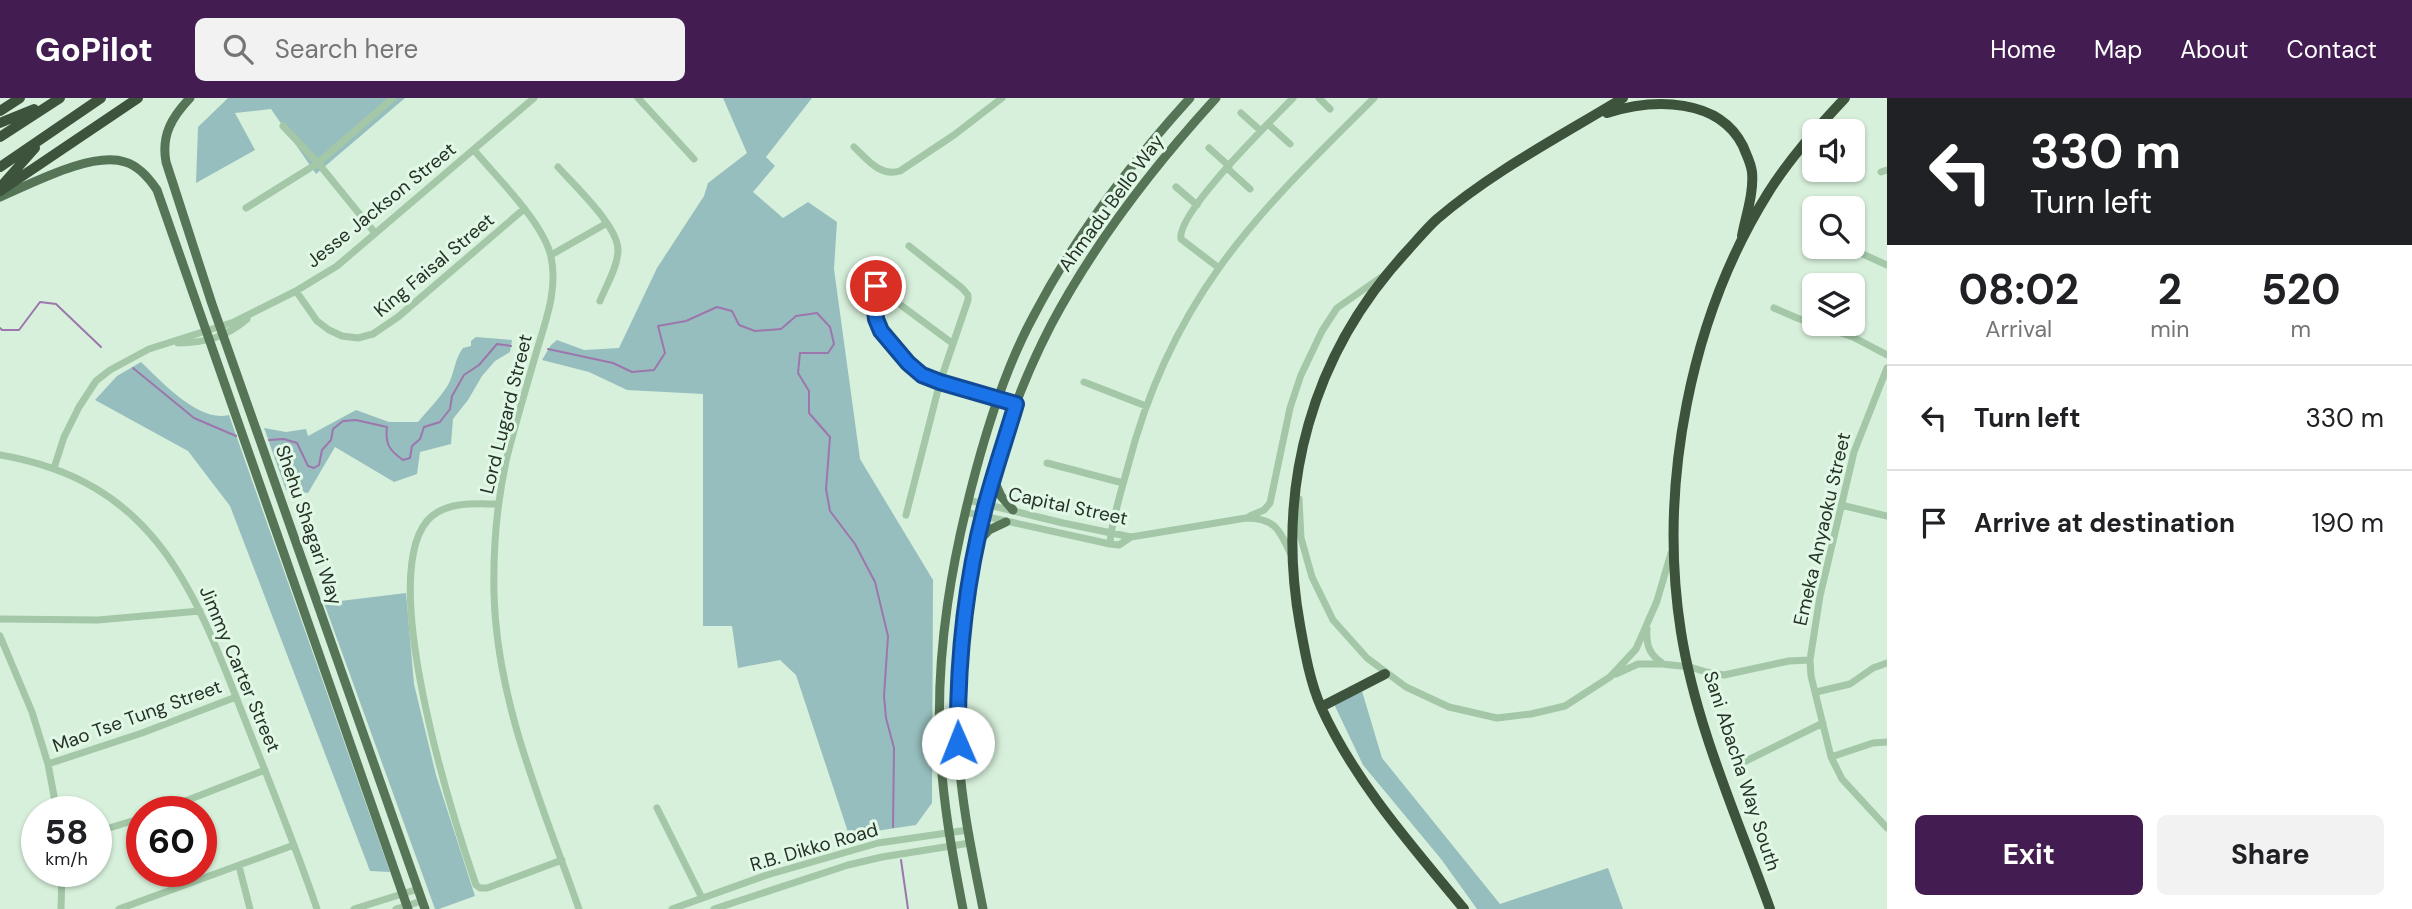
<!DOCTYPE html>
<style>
:root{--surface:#fff;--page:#f2f2f2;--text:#202124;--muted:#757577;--line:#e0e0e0;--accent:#431c52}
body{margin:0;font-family:"DM Sans",sans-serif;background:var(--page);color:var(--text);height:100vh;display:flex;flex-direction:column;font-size:26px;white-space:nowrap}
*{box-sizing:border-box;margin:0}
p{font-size:23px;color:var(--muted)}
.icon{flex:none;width:38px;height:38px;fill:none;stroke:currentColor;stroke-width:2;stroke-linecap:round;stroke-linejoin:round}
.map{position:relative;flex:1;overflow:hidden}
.side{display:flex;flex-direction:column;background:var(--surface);width:525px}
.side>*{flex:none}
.banner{background:#202124;color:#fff;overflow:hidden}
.tools{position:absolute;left:1802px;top:21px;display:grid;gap:14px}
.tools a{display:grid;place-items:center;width:63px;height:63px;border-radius:10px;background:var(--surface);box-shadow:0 2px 5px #0004;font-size:35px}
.speed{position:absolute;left:21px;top:698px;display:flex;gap:14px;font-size:35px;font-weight:700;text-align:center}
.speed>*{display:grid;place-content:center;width:91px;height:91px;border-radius:50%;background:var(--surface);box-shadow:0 2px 5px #0004;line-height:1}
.speed small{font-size:18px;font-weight:400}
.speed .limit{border:10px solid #d22;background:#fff;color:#111}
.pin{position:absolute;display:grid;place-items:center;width:60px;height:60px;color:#fff;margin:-30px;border:4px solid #fff;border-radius:50%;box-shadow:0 2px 7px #0007}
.me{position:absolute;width:77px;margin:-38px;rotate:359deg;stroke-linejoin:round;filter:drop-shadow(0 0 5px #0008)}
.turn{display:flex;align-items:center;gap:24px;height:147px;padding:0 28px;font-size:32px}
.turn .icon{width:91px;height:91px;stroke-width:2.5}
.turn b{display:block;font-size:49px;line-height:60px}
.eta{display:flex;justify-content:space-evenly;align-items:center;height:119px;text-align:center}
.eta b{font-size:42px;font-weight:700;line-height:49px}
.cta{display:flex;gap:14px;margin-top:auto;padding:14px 28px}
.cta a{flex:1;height:80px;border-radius:10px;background:var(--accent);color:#fff;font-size:28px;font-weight:700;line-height:80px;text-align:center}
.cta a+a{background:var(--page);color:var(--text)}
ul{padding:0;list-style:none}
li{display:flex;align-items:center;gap:21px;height:105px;padding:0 28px;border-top:2px solid var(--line)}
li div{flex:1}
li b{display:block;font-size:26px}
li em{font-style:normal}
header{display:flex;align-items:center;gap:42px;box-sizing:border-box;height:98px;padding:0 35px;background:var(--accent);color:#fff}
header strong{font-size:33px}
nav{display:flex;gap:38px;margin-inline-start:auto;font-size:24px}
.search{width:490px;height:63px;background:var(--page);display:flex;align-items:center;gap:18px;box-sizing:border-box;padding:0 24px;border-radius:10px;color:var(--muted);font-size:26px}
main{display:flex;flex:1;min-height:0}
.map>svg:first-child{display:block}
</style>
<header>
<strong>GoPilot</strong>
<div class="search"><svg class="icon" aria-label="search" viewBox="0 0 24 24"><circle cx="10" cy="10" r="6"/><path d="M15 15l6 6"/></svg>Search here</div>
<nav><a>Home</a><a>Map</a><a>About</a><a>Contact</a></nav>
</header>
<main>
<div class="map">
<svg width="1887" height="811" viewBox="0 0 1887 811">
<rect width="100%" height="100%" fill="#d7f0db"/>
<path fill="#97bebe" d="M228,0h177l-89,76 -45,-65 -36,4 20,37 -59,33 2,-56z
M723,0h89l-46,59 9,9 -22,26 30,26 25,-16 29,20 -3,47 26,190 73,121 -1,223 -16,22 -67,10 -53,-160 -16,-15 -42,8 -6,-42h-29v-232l-76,-4 -38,-18 -47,-12 9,-15 6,-5 27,10 35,-2 38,-80 47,-72 4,-13 39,-30z
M476,239l36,3 -2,12 -15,9 -13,15 -14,24 -15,19 -2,25 -31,8 -3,22 -23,8 -59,-35 -27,46 -22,-3 -22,-62 22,4 20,-3 2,7 48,-26 33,12h29c10,-12 22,-24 30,-37 7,-13 6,-25 15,-37l8,-2v-5z
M141,264c20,19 58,61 88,53l161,457 -20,-1 -140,-365 -42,-55 -93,-51 22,-24z
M406,495l8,91 22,91 39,121 -36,13h-4l-111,-306z
M1362,593l20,67 118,146 108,-36 15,41h-146l-36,-50 -78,-94 -29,-61z"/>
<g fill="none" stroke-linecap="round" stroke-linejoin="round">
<path stroke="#9c76ac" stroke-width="2" d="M0,230l2,2h17l21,-28 16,2 45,43
M548,251l65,14 19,9 22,-2 11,-17 -7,-27 28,-5 31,-14 15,4 7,14 16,6 26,-2 15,-13 21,-3 13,14 4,17 -6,9h-28l-2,20 11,18v22l21,24 -4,52 4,22 25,33 20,38 13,54 -4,60 2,22 8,30 -1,79
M133,270l61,50 42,18
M269,342l15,-1 13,4 11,23 6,2 5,-3 3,-15 9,-10 2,-11 10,-8 13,-1 31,7c-2,17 2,23 16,33l7,-2 2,-12 8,-7 4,-12 16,-5 10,-13 2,-13 12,-21 15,-10 18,-21 14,2
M901,762l7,49"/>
<path stroke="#a3c7a7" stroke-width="7" d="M638,0l56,61
M1319,0l11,11
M1241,15l20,18
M1268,26l22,20
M283,28l35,37 57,70
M854,49c14,13 26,30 46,24l54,-36 48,-37
M1209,50l20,18
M474,52c23,28 70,73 77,107 7,31 -5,63 -14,93 -10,35 -21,71 -30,107 -10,44 -14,91 -13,137 3,111 49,212 85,315
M558,69c16,18 60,59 60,83 0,16 -12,36 -18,51
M1227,70l23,21
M1881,74l6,-2
M1176,89l21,18
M246,110l72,-45 75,-65
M1847,149l40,18
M551,157l56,-32
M1219,170l-38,-29c-5,-26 91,-119 112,-141
M296,193l21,30 12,9 13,6 16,2 15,-4 25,-17 126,-108
M1774,210l23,10 56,19 34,18
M178,245c27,0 48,-6 69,-24
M952,245l-77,-57c-12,28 25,76 48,89 27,16 63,20 93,29
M1887,270l-33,84 -34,144 -10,64 1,16 20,81 11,22 45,49
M1084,284l62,24
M0,357c158,27 195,137 247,270 24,61 49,122 70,184
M1047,365l76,20
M54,370l10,-31 15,-30 17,-26 14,-11 39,-21 85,-27 62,-31 41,-25 197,-168
M1299,401l2,39 11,39 21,43 34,38 39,29 43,20 48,11 34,-4 34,-8 45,-29 26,-28 21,-48 14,-48
M968,402l95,23 68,14 115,-19c29,0 34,12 45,37
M498,406c-21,0 -48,-3 -66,12 -60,50 21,302 44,369l4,3h7l75,-28
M1841,407l46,11
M965,414l145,32 9,1 12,-8
M906,417l34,-133 28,-82v-5l-6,-7 -53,-42
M1250,418l14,-6 6,-7 20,-95 11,-33 21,-44 15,-23 43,-30
M1110,446c1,-22 12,-55 18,-78 18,-70 48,-138 91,-198 44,-62 101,-116 155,-170
M0,521l98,1 102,-9
M1647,531c-1,16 2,25 15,34
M0,538l32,76 16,52 9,48
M1616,576l22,-10h24l28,3 16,5 18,3 65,-14 21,-1
M1816,594l34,-8 23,-16 14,-5
M1831,659l42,-14 14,-1
M1746,663l77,-38
M48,666l94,-31 94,-36
M657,710l45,90
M157,714l108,-42
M96,734l46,-14
M239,768l11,43
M61,811l1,-37
M119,811l175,-64
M354,811l64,-20
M396,811l26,-8
M672,811l95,-34 111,-32 90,-13
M714,811l134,-44 34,-8 88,-14"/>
<path stroke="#567456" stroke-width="9" d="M190,0c-18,19 -29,37 -24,64l46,142 213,605
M0,99c31,-13 92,-46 125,-35 14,4 24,16 32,28l251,719
M993,380l8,18 12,14
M978,444l11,-12 17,-8
M963,811c-11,-56 -21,-111 -23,-167 -4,-93 12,-183 36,-272 14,-52 31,-105 57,-153 41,-79 97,-153 157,-219
M983,811c-11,-56 -23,-111 -25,-168 -5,-137 30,-294 93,-416 44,-83 102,-158 165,-227"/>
<path stroke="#3d533c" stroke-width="10" d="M0,13l20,-13
M1607,15c47,-15 112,-15 136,33 3,8 8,17 9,26 2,21 -6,43 -10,64
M0,25l34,-14
M0,39l60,-39
M0,69l101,-69
M4,85l31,-35
M0,93l138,-93
M1321,609l64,-33
M1464,811c-52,-63 -109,-127 -143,-202 -11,-25 -16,-54 -21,-82 -25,-139 12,-272 108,-375 10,-11 19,-22 29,-31 56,-48 124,-83 186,-121
M1770,811c-32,-90 -74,-182 -89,-277 -23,-146 9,-314 87,-439 22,-35 49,-65 77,-95"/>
</g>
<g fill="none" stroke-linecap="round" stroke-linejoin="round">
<defs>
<path id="route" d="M876,188l-3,5 3,28 5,12 27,32 14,12 18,7 76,22c-10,34 -22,68 -31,103 -20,77 -28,156 -27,236"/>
</defs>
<use href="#route" stroke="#114b97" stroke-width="18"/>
<use href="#route" stroke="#1a73e8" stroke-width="12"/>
</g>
<g text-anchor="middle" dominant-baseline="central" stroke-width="6" stroke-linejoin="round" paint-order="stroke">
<g font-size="19" fill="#253225" stroke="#e2f8e7">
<text transform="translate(1111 105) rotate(-54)">Ahmadu Bello Way</text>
<text transform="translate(381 107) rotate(-39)">Jesse Jackson Street</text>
<text transform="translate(434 167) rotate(-40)">King Faisal Street</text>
<text transform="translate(506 316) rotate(-76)">Lord Lugard Street</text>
<text transform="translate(1068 408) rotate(12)">Capital Street</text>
<text transform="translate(309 427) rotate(71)">Shehu Shagari Way</text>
<text transform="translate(1822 431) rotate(-77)">Emeka Anyaoku Street</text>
<text transform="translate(240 571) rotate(67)">Jimmy Carter Street</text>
<text transform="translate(137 618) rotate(-20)">Mao Tse Tung Street</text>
<text transform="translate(1742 673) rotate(72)">Sani Abacha Way South</text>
<text transform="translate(814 749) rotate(-16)">R.B. Dikko Road</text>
</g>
</g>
</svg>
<div class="tools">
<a><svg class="icon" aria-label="sound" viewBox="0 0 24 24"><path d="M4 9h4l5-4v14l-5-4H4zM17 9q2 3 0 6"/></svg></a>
<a><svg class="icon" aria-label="search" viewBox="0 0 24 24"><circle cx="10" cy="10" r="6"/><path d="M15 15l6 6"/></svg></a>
<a><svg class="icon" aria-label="layers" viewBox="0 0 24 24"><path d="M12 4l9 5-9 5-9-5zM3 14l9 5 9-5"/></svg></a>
</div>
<div class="speed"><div>58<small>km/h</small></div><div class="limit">60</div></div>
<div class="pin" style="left:876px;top:188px;background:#d93025"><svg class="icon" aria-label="arrive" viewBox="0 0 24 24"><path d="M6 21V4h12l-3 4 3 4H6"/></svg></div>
<svg class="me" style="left:958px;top:645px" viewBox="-20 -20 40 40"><circle r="19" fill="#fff"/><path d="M0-13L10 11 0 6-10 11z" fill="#1a73e8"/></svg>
</div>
<section class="side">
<div class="banner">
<div class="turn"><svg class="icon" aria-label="left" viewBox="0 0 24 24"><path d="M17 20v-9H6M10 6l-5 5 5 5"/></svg><div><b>330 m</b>Turn left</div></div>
</div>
<div class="eta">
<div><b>08:02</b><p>Arrival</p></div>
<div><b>2</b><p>min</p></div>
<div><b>520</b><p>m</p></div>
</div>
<ul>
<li><svg class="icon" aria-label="left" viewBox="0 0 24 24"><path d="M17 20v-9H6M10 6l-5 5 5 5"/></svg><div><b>Turn left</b></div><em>330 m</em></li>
<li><svg class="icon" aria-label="arrive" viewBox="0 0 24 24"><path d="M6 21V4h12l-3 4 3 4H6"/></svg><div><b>Arrive at destination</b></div><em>190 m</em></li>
</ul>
<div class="cta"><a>Exit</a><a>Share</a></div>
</section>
</main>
